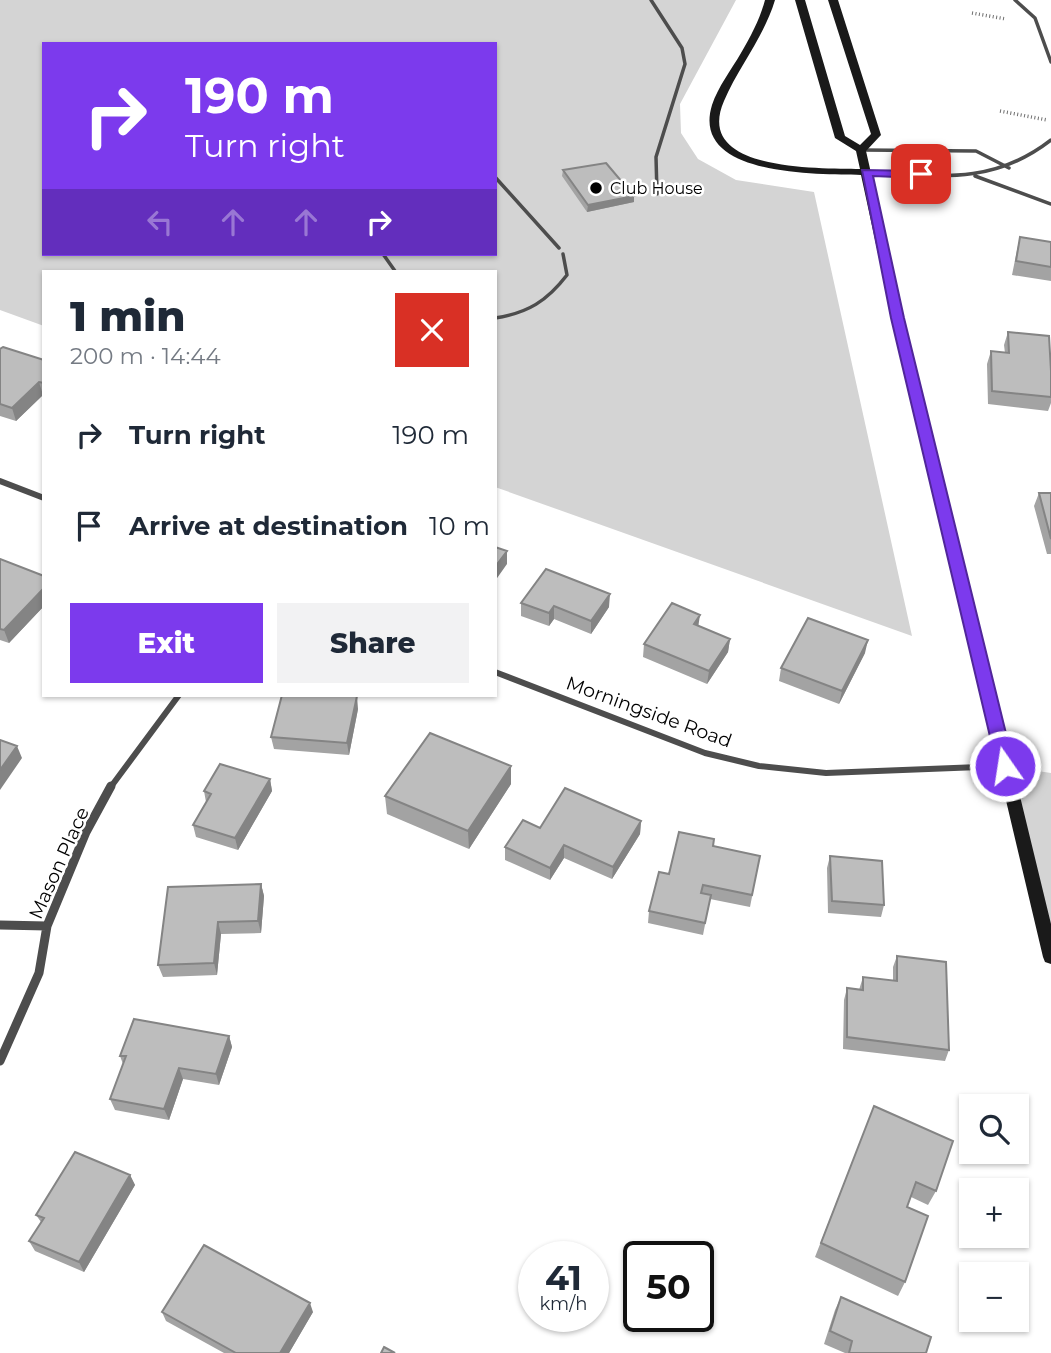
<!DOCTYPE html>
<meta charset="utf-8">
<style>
:root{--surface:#fff;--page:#f2f2f3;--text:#1f2937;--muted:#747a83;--accent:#7c3aed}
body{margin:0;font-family:Montserrat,sans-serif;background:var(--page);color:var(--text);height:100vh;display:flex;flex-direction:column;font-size:26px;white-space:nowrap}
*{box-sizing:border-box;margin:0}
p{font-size:23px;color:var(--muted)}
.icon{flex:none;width:38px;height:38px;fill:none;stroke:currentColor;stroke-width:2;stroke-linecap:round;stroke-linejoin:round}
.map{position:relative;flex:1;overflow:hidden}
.sheet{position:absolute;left:42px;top:270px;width:455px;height:427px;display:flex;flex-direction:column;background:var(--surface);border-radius:0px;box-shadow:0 2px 5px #0004}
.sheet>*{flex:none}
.banner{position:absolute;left:42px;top:42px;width:455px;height:214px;border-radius:0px;box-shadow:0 2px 5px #0004;background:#7c3aed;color:#fff;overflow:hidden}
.buttons{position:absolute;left:959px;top:1094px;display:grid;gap:14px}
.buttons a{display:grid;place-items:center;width:70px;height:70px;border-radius:0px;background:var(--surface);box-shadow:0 2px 5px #0004;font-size:35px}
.speed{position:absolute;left:518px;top:1241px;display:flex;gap:14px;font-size:35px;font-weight:700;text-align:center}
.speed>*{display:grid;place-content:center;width:91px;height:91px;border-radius:50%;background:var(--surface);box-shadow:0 2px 5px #0004;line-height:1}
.speed small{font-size:18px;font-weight:400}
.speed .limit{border:4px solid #111;border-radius:10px;background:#fff;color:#111}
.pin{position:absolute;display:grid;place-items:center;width:60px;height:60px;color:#fff;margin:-30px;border-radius:14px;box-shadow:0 4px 10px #0006}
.me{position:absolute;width:77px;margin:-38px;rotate:347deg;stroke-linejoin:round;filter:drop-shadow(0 0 5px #0008)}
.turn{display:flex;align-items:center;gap:24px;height:147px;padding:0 28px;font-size:32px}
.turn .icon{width:91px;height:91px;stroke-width:2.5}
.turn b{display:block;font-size:49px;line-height:60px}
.lanes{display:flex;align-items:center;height:66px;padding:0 28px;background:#0003;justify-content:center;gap:35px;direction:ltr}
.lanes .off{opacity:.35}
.round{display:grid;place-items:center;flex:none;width:74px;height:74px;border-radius:0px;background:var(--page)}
.overview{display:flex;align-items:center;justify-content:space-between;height:119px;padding:0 28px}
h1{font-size:42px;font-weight:800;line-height:52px}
.button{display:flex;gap:14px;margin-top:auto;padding:14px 28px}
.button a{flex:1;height:80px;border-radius:0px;background:var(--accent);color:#fff;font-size:28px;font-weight:800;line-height:80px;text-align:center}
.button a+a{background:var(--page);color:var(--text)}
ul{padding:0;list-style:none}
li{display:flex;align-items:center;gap:21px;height:91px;padding:0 28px}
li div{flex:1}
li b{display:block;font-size:26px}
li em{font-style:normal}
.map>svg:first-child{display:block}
</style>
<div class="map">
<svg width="1051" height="1353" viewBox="0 0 1051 1353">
<rect width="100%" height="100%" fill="#fff"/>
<path fill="#d4d4d4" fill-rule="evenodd" d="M0,0h736l-56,104 1,29 17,26 38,21 78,12 98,444 -417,-149v-216h-451v55l-44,-16zM44,44h451v210h-451z
M1005,766l46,7v184z"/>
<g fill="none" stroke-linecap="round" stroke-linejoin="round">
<path stroke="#6f6f6f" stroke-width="3.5" stroke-dasharray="1 2.5" stroke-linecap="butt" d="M972,13l34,6
M1000,111l47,9"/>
<path stroke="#4d4d4d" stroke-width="3.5" d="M651,0l31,48 3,16 -29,93 1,37
M1015,0l20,18 16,44
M862,150l114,1 33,17
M867,172c70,4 125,14 184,-32
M975,176l76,28
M495,177l64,71
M383,254l12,17
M495,318c33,-5 52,-17 72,-43l-4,-21"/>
<path stroke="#4d4d4d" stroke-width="6" d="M0,481l44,17
M495,672l210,81 54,13 67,7 179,-7
M110,788l69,-93"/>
<path stroke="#4d4d4d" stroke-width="9" d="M0,925l47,1
M0,1061l39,-88 8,-47 39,-94 25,-46"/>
<path fill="#1a1a1a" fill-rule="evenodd" d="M765,0h10c-11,37 -36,66 -51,101 -31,71 95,67 136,68l-4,-18 -21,-13 -40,-138h10l40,136 15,9 11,-11 -43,-134h10l43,135 -15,16 38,167 147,606v40l-6,-2 -2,-5 -151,-639 -31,-143c-43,-1 -171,2 -149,-70 6,-18 19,-35 29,-52 10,-17 19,-34 24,-53z"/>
</g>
<path fill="#a3a3a3" d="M563,170l71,26v6l-47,10 -25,-36z
M1020,237l31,5v39l-39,-6 5,-25z
M1008,332l43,39v32l-3,8 -60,-7 -1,-40 4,-13 14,2 -1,-8z
M0,349l44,11v35h-1l-27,26 -16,-5z
M1039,493h12v61h-4l-13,-48z
M0,559l44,17v30l-35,37 -9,-3z
M521,603l88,4 -18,27 -37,-15 -5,7 -28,-10z
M698,626l32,13 -2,13 -21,32 -64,-27 1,-13z
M865,653l-26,51 -60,-23 2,-13z
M358,709l-9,46 -75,-6 -3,-12z
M270,779l2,12 -34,59 -42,-13 -3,-12 13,-23 -2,-11z
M511,784l-42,65 -82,-35 -2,-18z
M641,821l-1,13 -28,45 -48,-21 -14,22 -45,-20v-13l35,-19z
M713,846l47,10 -10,51 -40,-8 -7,36 -55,-12 1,-12 20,-37z
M830,856l54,49 -3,12 -53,-4 -1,-45z
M261,884l3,12 -3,37 -40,1 -4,41 -54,2 -5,-12z
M897,956l52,94 -4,11 -102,-12 1,-49 3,-12 12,2 4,-13 30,4v-14z
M229,1036l3,11 -13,38 -36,-6 -14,41 -54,-10 -5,-11 13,-35 -3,-8z
M874,1106l62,85 -8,14 -17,-8 -4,10 -2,75 -7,14 -83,-39z
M130,1175l5,10 -51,87 -49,-21 -6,-10 12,-19 -5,-7z
M841,1297l85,56h-81l-21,-9 11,-34z
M162,1312h151l-24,41h-65l-58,-32z"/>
<path fill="#848484" d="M634,196v6l-47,10 1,-7z
M39,382l4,13 -27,26 -4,-13z
M507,551v13l-12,17v-14z
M44,588v18l-35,37 -5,-13z
M610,594l-1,13 -18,27v-13z
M554,606v13l-5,7v-13z
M700,615l-2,13 -4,-4z
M730,639l-2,13 -21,32 2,-13z
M868,640l-3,13 -26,51 3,-13z
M357,696l1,13 -9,46 -2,-12z
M17,746l5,12 -22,32v-20z
M511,766v18l-42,65 -1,-18z
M270,779l2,12 -34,59 -3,-12z
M641,821l-1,13 -28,45 1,-12z
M564,845v13l-14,22v-12z
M261,884l3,12 -3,37 -3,-12z
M218,922l3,12 -4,41 -3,-12z
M229,1036l3,11 -13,38 -3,-11z
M179,1068l4,11 -14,41 -5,-11z
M130,1175l5,10 -51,87 -5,-10z
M310,1303l3,9 -24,41h-9z"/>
<path fill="#bdbdbd" stroke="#848484" stroke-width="2" d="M606,163l28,33 -46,9 -25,-35z
M1020,237l31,5v25l-35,-6z
M1008,332l41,4 2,35v26l-59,-6 -1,-40 18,2z
M3,347l41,13v23l-5,-1 -27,26 -12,-4v-55z
M1039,493h12v46z
M495,547l12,4 -12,16z
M0,559l44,17v12l-40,42 -4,-1z
M546,569l64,25 -19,27 -37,-15 -5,7 -28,-10z
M672,603l28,12 -6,9 36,15 -21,32 -65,-27z
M808,618l60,22 -26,51 -61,-23z
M282,695h52l23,1 -10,47 -76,-6z
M430,733l81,33 -43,65 -83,-35z
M0,740l17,6 -17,24z
M220,764l50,15 -35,59 -42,-13 18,-31 -7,-3z
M565,788l76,33 -28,46 -49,-22 -14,23 -45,-21 18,-27 17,8z
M679,832l35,7 -1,7 47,10 -8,39 -49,-10 -2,8 10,2 -6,28 -56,-12 10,-39 10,2z
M830,856l52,5 2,44 -52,-4z
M261,884l-3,37 -40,1 -4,41 -56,2 10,-78z
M897,956l49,6 3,88 -102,-13v-49l16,2v-13l34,4z
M134,1019l95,17 -13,38 -37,-6 -15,41 -54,-10 16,-43h-6z
M874,1106l79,35 -17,50 -20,-9 -9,25 21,9 -23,66 -84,-39z
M75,1152l55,23 -51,87 -50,-21 15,-23 -8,-3z
M204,1245l106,58 -30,50h-44l-74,-41z
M841,1297l90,40 -5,16h-77l3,-12 -22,-10z
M384,1347l11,6h-14z"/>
<path fill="#7c3aed" stroke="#51269a" stroke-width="2" d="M862,170l59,1 6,3 -6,4 -48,-2 31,142 110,448 -9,7 -8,-7 -106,-448z"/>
<circle fill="#000" stroke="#fff" stroke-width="2.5" cx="596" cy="188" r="7"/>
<g text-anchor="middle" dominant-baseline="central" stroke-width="5" stroke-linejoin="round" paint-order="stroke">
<g font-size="16" fill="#000" stroke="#fff" text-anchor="start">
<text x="610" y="188">Club House</text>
</g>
<g font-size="19" fill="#000" stroke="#fff">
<text transform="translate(649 712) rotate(20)">Morningside Road</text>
<text transform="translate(59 863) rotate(-66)">Mason Place</text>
</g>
</g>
</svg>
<div class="buttons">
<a><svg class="icon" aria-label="search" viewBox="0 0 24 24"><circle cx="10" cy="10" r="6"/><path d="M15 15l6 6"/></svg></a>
<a>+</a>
<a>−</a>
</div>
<div class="speed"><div>41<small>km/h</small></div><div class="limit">50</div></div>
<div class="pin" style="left:921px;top:174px;background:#d93025"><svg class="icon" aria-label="arrive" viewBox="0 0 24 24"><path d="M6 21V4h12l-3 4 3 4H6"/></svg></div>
<svg class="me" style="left:1005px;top:766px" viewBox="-20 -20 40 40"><circle r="17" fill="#7c3aed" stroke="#fff" stroke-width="3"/><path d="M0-11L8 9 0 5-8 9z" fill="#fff"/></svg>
<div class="banner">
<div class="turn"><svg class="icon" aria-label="right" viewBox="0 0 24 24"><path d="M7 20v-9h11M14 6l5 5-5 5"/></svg><div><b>190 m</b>Turn right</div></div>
<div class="lanes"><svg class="icon off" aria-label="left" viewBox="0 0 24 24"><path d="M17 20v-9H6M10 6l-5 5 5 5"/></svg><svg class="icon off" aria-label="ahead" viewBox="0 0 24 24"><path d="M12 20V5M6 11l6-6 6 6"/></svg><svg class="icon off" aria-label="ahead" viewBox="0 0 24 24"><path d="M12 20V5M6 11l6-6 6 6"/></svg><svg class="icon" aria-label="right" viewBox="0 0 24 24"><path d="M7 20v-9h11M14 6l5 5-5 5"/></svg></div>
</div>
<section class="sheet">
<div class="overview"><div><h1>1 min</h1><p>200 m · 14:44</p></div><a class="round" style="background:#d93025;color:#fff"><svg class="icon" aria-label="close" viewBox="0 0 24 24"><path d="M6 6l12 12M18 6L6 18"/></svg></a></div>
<ul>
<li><svg class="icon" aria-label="right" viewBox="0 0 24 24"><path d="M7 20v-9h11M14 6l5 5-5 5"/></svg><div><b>Turn right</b></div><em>190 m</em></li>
<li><svg class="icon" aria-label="arrive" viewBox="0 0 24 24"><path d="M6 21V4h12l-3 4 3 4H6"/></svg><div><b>Arrive at destination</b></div><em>10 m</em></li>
</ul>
<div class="button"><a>Exit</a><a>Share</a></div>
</section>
</div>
